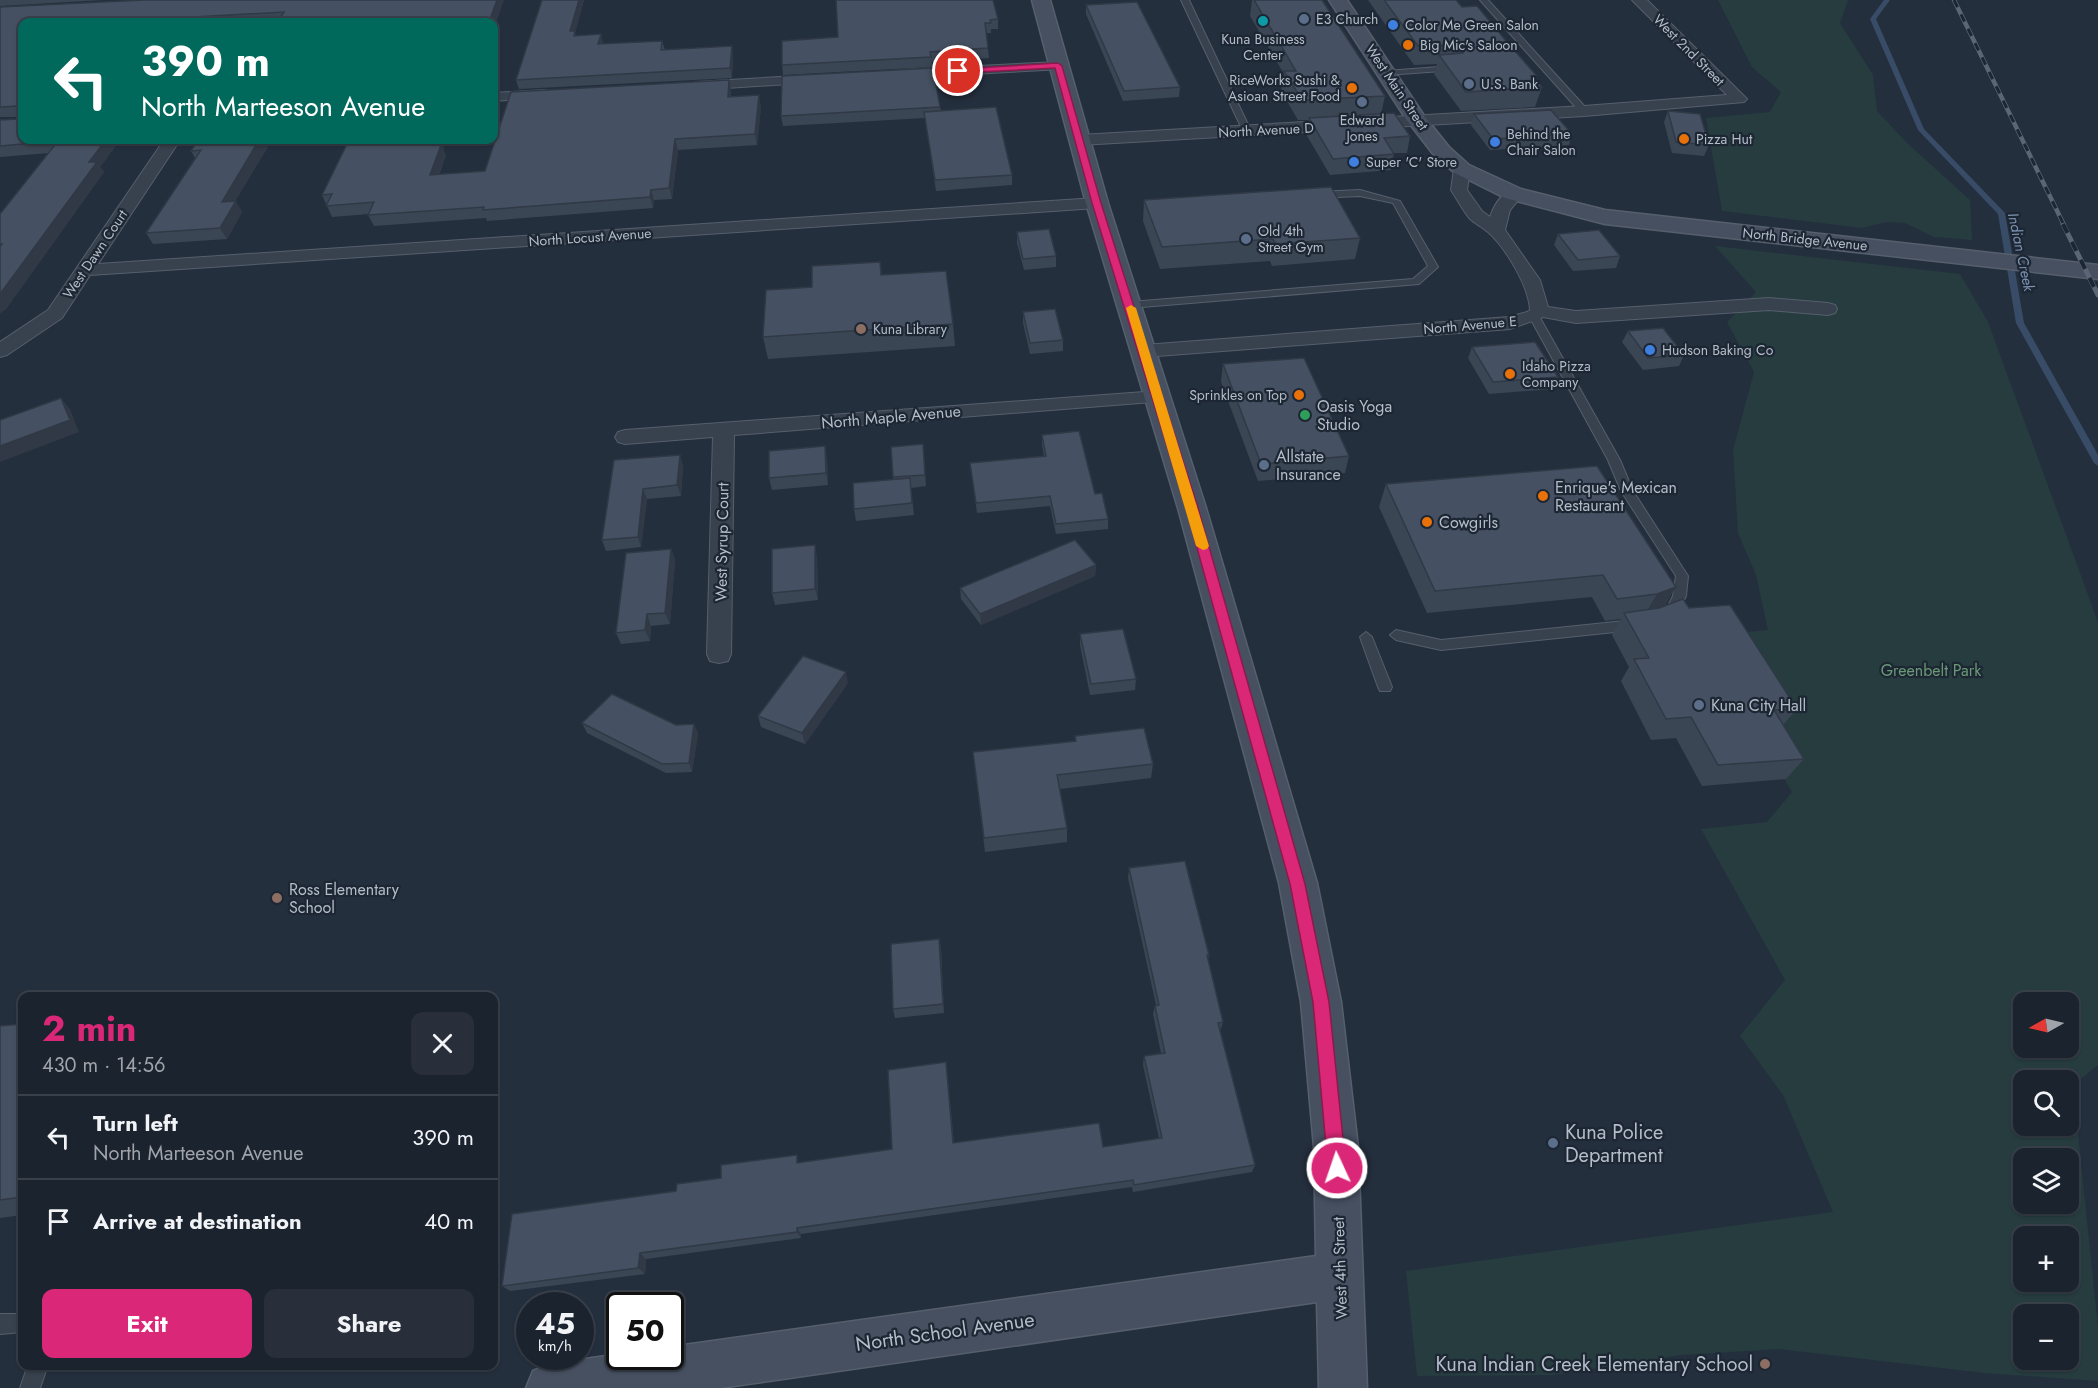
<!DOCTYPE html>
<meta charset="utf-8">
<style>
:root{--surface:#1b232e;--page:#282f3a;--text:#f1f3f6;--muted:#a0a4aa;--line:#39404a;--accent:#db2777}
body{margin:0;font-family:Jost,sans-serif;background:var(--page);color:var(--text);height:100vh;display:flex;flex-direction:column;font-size:22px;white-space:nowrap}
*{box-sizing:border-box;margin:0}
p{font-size:20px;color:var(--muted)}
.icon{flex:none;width:33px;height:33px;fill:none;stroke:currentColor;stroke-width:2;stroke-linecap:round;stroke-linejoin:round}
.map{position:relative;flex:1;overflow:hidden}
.side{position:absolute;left:18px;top:992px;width:480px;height:378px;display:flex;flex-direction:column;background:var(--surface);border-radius:12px;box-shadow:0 2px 4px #0004,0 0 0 2px var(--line)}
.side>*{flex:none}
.top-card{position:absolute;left:18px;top:18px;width:480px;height:126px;border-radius:12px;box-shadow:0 2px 4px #0004,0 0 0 2px var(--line);background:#00695c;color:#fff;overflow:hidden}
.needle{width:39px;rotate:262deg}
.controls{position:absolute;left:2013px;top:992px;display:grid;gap:12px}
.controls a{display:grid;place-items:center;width:66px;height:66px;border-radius:12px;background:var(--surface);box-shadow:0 2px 4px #0004,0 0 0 2px var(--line);font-size:30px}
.speed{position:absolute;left:516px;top:1292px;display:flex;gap:12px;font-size:30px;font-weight:700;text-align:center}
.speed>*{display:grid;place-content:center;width:78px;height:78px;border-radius:50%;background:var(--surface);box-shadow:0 2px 4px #0004,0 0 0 2px var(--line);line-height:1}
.speed small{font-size:15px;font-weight:400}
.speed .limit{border:3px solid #111;border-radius:9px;background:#fff;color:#111}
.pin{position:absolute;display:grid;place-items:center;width:51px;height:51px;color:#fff;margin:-26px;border:3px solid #fff;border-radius:50%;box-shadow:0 2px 6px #0007}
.me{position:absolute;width:66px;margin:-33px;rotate:357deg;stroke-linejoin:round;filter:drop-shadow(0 0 4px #0008)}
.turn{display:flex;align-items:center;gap:21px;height:126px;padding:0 24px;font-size:27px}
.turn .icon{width:78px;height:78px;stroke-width:2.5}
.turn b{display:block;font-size:42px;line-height:51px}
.round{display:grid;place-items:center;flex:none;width:63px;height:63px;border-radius:12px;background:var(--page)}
.headline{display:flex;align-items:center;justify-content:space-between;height:102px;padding:0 24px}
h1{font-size:36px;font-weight:700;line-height:45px;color:var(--accent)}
.action{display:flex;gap:12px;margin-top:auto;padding:12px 24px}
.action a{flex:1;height:69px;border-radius:12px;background:var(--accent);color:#fff;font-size:24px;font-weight:700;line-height:69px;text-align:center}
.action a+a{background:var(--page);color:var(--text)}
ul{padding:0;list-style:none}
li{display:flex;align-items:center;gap:18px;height:84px;padding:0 24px;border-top:2px solid var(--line)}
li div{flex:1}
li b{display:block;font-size:22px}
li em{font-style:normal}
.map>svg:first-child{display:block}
</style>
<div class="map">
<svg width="2098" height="1388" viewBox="0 0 2098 1388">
<rect width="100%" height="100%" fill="#242f3e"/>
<path fill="#263c3f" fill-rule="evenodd" d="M1718,0h130l-8,23 33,52 4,36 29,31 64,58 2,40 -38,-3 -29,-14 -19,-1 -24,6 -140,-17 -16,-93 64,-6 11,-20 -29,-25z
M1715,246l245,28 28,48 110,300v443l-25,20 25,242v54l-114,-8 -205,-24 -98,6 -128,20 -136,1 -11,-105 427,-59 -50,-117 -43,-59 45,-56 -84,-151 66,-7 25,-30 -31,-51 -14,-109 21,-2 -12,-55 -18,-42 -5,-83 21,-78 -27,-50 29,-30zM2024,1002h44v45h-44zM2024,1080h44v45h-44zM2024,1158h44v45h-44zM2024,1236h44v45h-44zM2024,1314h44v45h-44z"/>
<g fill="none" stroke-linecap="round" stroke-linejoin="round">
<path fill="#394c67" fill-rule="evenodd" d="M1884,0h6l-14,19 48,110 81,84 19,110 74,132v11l-4,-3 -78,-140 -18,-109 -80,-84 -48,-111z"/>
<defs>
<path id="lane" d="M1181,0h8l62,131 -1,2 -7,-2z
M1480,0h8l99,109v4h-6z
M1453,66l4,2 -1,2 -70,5 -4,-2 4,-2z
M1360,190l40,11 38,66 -19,17 -289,24 -5,-3 5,-3 283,-23 15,-13 -35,-63 -33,-7 -43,2 -4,-3 4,-3z
M1534,313l5,3 81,144 13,31 55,85 -2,20 -11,21h-10l-1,-3 9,-18 3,-20 -55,-85 -13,-31 -79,-144z
M1634,620l6,5 -6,5 -193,20 -45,-10 -6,-5 6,-5 45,10z
M1366,632l6,5 20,50 -2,4h-10l-2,-4 -18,-50z
M0,1314h22v18l-22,2z
M28,1365h20l-8,23h-20z"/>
<path id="street" d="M1632,0h15l97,96 3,3 -3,3 -160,14 -504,29 -8,-5 8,-5 504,-29 143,-11z
M1058,62l5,1 2,3 -2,3 -164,9 -7,-4 7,-4z
M815,75l7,4 -2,3 -124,8 -7,-4 7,-4z
M545,90l7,4 -2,3 -56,4v-8z
M164,140h16l-82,124 999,-66 8,5 -8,5 -1007,67 -28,43 -55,37 -7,2v-15l48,-32z
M1462,164l8,5 -3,21 15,21 8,6c4,-12 12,-25 25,-28l8,5 -13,16 -5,20 35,50 8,27 28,4 193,-13 59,5 7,2 2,4 -2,4 -7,2 -59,-5 -193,13 -33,-6 -33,12 -366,28 -7,-2 -3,-4 3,-4 7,-2 365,-28 18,-5 3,-2c-1,-24 -25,-63 -42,-78 -6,-5 -14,-9 -19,-14 -7,-9 -12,-19 -18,-28l3,-21z
M1158,391l7,2 3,4 -3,4 -431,34 -3,219 -3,7 -9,2 -9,-2 -3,-7 6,-217 -88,7 -7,-2 -3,-5 3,-5 7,-2z"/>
<path id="secondary" d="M1032,0h18l58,203 98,305 111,375 24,119 17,145 9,241h-48l-2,-86 -597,86h-194l7,-17 17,-7 70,-10v2h50v-9l646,-91 -2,-109 -13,-145 -22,-119 -101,-375 -92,-305z
M1329,0h18l78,117 24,30 20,18 52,24 84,21 493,55v14l-493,-55 -100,-26 -50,-25 -21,-18 -28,-36z"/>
</defs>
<use href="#lane" stroke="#565f6c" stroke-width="2"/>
<use href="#street" stroke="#565f6c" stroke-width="2"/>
<use href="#secondary" stroke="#565f6c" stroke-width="3"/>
<use href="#lane" fill="#38414e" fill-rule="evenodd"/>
<use href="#street" fill="#38414e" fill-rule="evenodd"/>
<use href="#secondary" fill="#465061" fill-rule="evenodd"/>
<defs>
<path id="rail-far1" d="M1954,0l110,225"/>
<path id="rail" d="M2063,224l35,71"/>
</defs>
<use href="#rail-far1" stroke="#5a6575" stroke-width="4.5"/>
<use href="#rail" stroke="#5a6575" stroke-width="5"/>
<use href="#rail-far1" stroke="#1d2633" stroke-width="3" stroke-dasharray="8" stroke-linecap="butt"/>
<use href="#rail" stroke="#1d2633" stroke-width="4" stroke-dasharray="10" stroke-linecap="butt"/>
</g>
<path fill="#3b4654" d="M0,0h103l-103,6z
M144,0l350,22h-472l98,118 -20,27 4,5 -98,137 -6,4v-99l49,-61 -49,4v-37l17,-1v-2h-17v-110z
M542,0h42l-9,33 1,3 25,-2 2,10 59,-3 3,9 68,5 -1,23 -213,11 -3,-9z
M1252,0h70l63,96 -4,18 29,22 -3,17h-13l-3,17 -61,5 -24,-41 3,-14h-11l-17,-29 3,-17 -34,-58z
M1368,0h88l6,7 45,35 -2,8 31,25 -1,5 7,7 -7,20 -74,4 -27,-37 3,-10 -23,1z
M1086,5l94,82 -1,10 -56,4 -37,-87z
M998,19v10h-7v4h-5l3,25 -57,4v5l-149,8 -1,-10 56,-28z
M729,80l2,10v7l30,9 -4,39 -79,5 -6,49 -18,1 -1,8 -166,13 -1,-3 -112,8 -6,-11 1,-1 -37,3 -10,-22 26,-53 -1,-2h100l-4,9 3,6 -7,20 46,-4z
M940,107l1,4 71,64v10l-76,6 -11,-73 -142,8 -2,-10z
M1668,111l41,34 -5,11 -32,-3 -8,-31z
M1474,114l98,20 -3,11 -79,5 -19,-25z
M198,140h74l-37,61 7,11 -15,27 -74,5 -7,-11 49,-75 -4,-7z
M298,140h29l-28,1z
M1144,200l216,38 -5,21 -83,7 -2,-5 -110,8 -17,-48z
M1017,232l39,24v11l-32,3 -7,-27z
M1558,234l62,22 -4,12 -43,3 -19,-26z
M880,262l2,13 71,49 2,22 -187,13 -5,-22 49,-50z
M1023,312l40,28v11l-33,3 -7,-31z
M1628,331l56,24 -5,11 -36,4 -21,-28z
M1472,347l86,30 -5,12 -64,5 -21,-36z
M1223,364l126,92 -4,17 -87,8 -37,-99z
M1042,435l53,59 13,25v10l-52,5 -6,-28 -73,7 -7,-50 74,-7 -2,-11z
M923,444l3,42 -15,2 3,27 -58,6 -2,-12 39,-30 -2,-32z
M825,446l2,12 1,27 -56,5 -3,-12z
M614,460l69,5 -2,31 -34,3 -6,48 -35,4 -4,-11z
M1597,466l67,140 25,2 108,101 -14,16 21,34 -18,20 -84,7 -26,-48 -25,2 -30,-59 8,-14 -17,-32 9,-16 -16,2 -13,-24 -165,16 -48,-106 7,-23z
M671,549l4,11 -5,64 -19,2 -1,15 -29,3 -5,-11z
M817,557l1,43 -43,5 -3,-12z
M1096,565l-1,11 -114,49 -20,-26 -1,-11z
M1080,634l56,45 -1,11 -45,5 -10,-50z
M848,683l-43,61 -44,-17 -3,-11z
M582,723l94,2 18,-1 4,10 -6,38 -26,1 -79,-40z
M1075,736l78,28 -2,14 -91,11 7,39v14l-82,10 -12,-100 102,-11z
M1129,868l80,87 -1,5 15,62 -3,9 35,134 -3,7 -119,20 -1,-5 -331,47v4l-155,21 -1,15 -135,17 -8,-5 174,-95 45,-13 80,-16 91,-13 54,-87 8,81 149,4 56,-9 -16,-73 1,-9 17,-3 -8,-39 2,-8 1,-1 -28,-127z
M939,939l2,10 3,64 -49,5 -2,-9z
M22,1024v191l-22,3v-192z"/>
<path fill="#303945" d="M497,0h7l-10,29v-7h-5z
M579,0h5l-9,33 2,7 -7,-9z
M601,34l2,10 -2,10 -3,-10z
M1486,43l-5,19v-16z
M732,46l1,9 -1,23 -2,-10z
M729,80l2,10 -1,18 -2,-11z
M759,95l2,11 -4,39 -2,-11z
M675,139l3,11 -6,49 -3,-11z
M106,140h14l-20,27 4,5 -98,137 -6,4v-19l89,-132z
M259,140h13l-44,73 -6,-11z
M438,140h9l-4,9 3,6 -12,31 -4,-11 6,-30z
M651,190l3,10 -1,8 -3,-11z
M236,201l6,11 -15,27 -7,-11z
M61,398l9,11 9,23 -79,30v-16z
M825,446l2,12 1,27 -2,-12z
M680,455l3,10 -2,31 -4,-11z
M643,489l4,10 -6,48 -3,-10z
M815,545l2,12 1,43 -3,-11z
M671,549l4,11 -5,64 -5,-11z
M1096,565l-1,11 -114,49 -1,-11z
M1676,587l-13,22 -19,7 13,-22z
M647,614l4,12 -1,15 -5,-11z
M846,672l2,11 -43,61 -3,-11z
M694,724l4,10 -6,38 -3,-9z
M939,939l2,10 3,64 -1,-9z
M797,1228l4,6v4l-4,-6z
M640,1253l6,6 -1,15 -7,-6z"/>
<path fill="#455162" stroke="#303945" stroke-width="1.5" d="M144,0h353l-8,22h-212l7,-10 -125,7 -3,3h-134v118h84l-17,22h8l-97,132v-47l2,-3h-2v-30l58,-73 -58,5v-26l17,-1v-13l-17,1v-100z
M542,0h37l-9,31h5l-1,5 27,-2 -3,10 64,-3 -1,9 71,-4 -2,22 -214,12z
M836,0h157l5,19 -8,1 1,3h-6l3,25 -58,4 1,5 -149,8v-24l56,-4z
M1254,0h68l63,96 -83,4 -18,-29h12z
M1384,0h72l6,7 15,-1 30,36 -21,1 -5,3 1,4h32l22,25 -5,1 11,11 -76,5 -27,-37 24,-2 3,-5 -6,-3 -42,1z
M1137,2l43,85 -56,4 -38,-86z
M933,68l7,39 -159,9 1,-40z
M729,80l-1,17 31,-2 -4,39 -80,5 -6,49 -18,2 -1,7 -167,13 1,-3 -116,8 6,-13 -48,4 6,-12 -10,1 27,-55h89l-2,5h5l-11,30 55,-4 26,-79z
M996,107l16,68 -77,5 -11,-68z
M1551,110l21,24 -79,5 -19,-25z
M1668,111l32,3 9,31 -33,-3z
M1394,113l16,23 -26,2 10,16 -61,5 -24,-41z
M198,140h61l-37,62 14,-1 -16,27 -74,5 55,-83 -10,1z
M1331,187l29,51 -84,6 -3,-5 -111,8 -18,-47z
M1049,229l7,27 -33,3 -6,-27z
M1599,230l21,26 -42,4 -20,-26z
M880,262l1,13 65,-4 7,53 -190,13 3,-47 46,-3v-21z
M1055,309l8,31 -33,3 -7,-31z
M1663,328l21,27 -36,3 -20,-27z
M1535,342l23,35 -65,5 -21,-35z
M1304,358l45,98 -88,8 -38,-100z
M61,398l9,22 -70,26v-26z
M1079,431l16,63 7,-1 6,26 -52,5 -6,-28 -74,7 -6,-40 76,-7 -4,-21z
M923,444l2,31 -32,2 -2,-30z
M825,446l1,27 -57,5v-27z
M680,455l-3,30 -34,4 -5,48 -36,3 12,-80z
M1597,466l79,121 -19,7 -40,5 -14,-24 -168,16 -49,-107z
M910,478l2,25 -58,6 -1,-26z
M1075,540l21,25 -116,49 -20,-26z
M815,545v44l-43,4v-44z
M671,549l-6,64 -18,1 -2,16 -29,3 10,-80z
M1683,599l6,9 41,-3 67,104 -23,1 30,49 -86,6 -27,-48 -25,2 -32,-60 15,-1 -25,-45 35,-5z
M1123,629l13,50 -45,5 -11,-50z
M803,656l43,16 -44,61 -44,-17z
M612,694l64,31 18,-1 -5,39 -27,1 -80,-41z
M1144,728l9,36 -96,11 10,53 -83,10 -11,-86 103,-11 -1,-5z
M1185,861l24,94h-2l16,67 -5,1 37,142 -121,20 -1,-5 -336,48v4l-157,21 -2,15 -136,18 10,-72 164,-23 1,-7 44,-6v-13l76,-10v8l95,-14 -4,-79 58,-8 7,81 146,-20 4,24 59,-9 -18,-82 21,-3 -10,-47 4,-1 -30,-137z
M939,939l4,65 -50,5 -2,-65z
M22,1024v173l-22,3v-174z"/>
<path fill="#db2777" stroke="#8e194d" stroke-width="1.5" d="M1058,63l4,3 39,137 97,305 107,376 24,118 17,166 -3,6 -6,3 -6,-3 -3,-6 -15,-166 -23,-118 -104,-376 -94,-305 -37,-135 -97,5 -4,-2 4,-2z"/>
<path fill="#f59e0b" d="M1131,305l5,3 73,238 -2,3 -4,1 -7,-4 -70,-238z"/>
<g fill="#5c6f8a" stroke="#1d2633" stroke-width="2">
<circle cx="1304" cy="19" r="6"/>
<circle cx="1469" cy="84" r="6"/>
<circle cx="1362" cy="102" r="6"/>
<circle cx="1246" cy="239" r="6"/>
<circle cx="1264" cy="465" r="6"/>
<circle cx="1699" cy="705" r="6"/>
<circle cx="1553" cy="1143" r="6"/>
</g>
<circle fill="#0f9aa8" stroke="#1d2633" stroke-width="2" cx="1263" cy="21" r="6"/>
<g fill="#3f7fe0" stroke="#1d2633" stroke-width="2">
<circle cx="1393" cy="25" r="6"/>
<circle cx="1495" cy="142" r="6"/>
<circle cx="1354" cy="162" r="6"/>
<circle cx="1650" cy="350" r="6"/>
</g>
<g fill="#e8710a" stroke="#1d2633" stroke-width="2">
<circle cx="1408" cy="45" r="6"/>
<circle cx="1352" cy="88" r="6"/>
<circle cx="1684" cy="139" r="6"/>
<circle cx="1510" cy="374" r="6"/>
<circle cx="1299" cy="395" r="6"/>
<circle cx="1543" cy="496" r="6"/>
<circle cx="1427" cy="522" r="6"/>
</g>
<g fill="#8d6e63" stroke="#1d2633" stroke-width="2">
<circle cx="861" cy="329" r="6"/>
<circle cx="277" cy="898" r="6"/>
<circle cx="1765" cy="1364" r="6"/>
</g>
<circle fill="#2e9e5b" stroke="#1d2633" stroke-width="2" cx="1305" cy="415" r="6"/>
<g text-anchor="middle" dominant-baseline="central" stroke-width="4.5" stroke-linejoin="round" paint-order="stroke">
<g font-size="14" fill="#b4bcc9" stroke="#1d2633" text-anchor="start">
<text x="1316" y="19">E3 Church</text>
<text x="1405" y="25">Color Me Green Salon</text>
<text x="1263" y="39" text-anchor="middle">Kuna Business<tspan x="1263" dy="16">Center</tspan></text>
<text x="1420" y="45">Big Mic's Saloon</text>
<text x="1340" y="80" text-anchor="end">RiceWorks Sushi &amp;<tspan x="1340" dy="16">Asioan Street Food</tspan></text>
<text x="1481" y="84">U.S. Bank</text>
<text x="1362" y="120" text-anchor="middle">Edward<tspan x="1362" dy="16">Jones</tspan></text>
<text x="1507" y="134">Behind the<tspan x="1507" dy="16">Chair Salon</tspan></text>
<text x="1696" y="139">Pizza Hut</text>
<text x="1366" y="162">Super 'C' Store</text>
<text x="1258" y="231">Old 4th<tspan x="1258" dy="16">Street Gym</tspan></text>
<text x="873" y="329">Kuna Library</text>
<text x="1662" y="350">Hudson Baking Co</text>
<text x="1522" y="366">Idaho Pizza<tspan x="1522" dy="16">Company</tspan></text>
<text x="1287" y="395" text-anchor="end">Sprinkles on Top</text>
</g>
<g font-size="14" fill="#b4bcc9" stroke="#1d2633">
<text transform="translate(1689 50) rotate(45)">West 2nd Street</text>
<text transform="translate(1397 87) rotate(56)">West Main Street</text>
<text transform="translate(1266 130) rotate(-3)">North Avenue D</text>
<text transform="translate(590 237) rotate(-4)">North Locust Avenue</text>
<text transform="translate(1805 239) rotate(6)">North Bridge Avenue</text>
<text transform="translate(95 254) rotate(-56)">West Dawn Court</text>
<text transform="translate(1470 325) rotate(-5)">North Avenue E</text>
</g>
<g font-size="15" font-style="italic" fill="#7c92b1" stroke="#1d2633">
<text transform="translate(2021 252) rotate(78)">Indian Creek</text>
</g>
<g font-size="16" fill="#b4bcc9" stroke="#1d2633" text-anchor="start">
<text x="1317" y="406">Oasis Yoga<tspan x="1317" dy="18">Studio</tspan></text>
<text x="1276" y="456">Allstate<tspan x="1276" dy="18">Insurance</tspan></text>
<text x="1555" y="487">Enrique's Mexican<tspan x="1555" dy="18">Restaurant</tspan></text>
<text x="1439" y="522">Cowgirls</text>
<text x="1711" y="705">Kuna City Hall</text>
<text x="289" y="889">Ross Elementary<tspan x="289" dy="18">School</tspan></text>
</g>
<g font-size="16" fill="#b4bcc9" stroke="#1d2633">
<text transform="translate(891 417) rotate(-5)">North Maple Avenue</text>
<text transform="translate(722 542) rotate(-89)">West Syrup Court</text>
<text transform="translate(1340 1268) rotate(-92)">West 4th Street</text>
</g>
<g font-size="16" fill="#6b9a76" stroke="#1d2633">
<text x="1931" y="670">Greenbelt Park</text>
</g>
<g font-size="20" fill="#b4bcc9" stroke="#1d2633" text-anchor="start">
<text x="1565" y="1132">Kuna Police<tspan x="1565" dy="23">Department</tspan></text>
<text x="1753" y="1364" text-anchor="end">Kuna Indian Creek Elementary School</text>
</g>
<g font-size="20" fill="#b4bcc9" stroke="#1d2633">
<text transform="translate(945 1332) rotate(-8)">North School Avenue</text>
</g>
</g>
</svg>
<div class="controls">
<a><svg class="needle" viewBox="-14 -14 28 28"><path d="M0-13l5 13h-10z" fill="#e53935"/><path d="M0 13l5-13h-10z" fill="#a0a4aa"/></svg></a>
<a><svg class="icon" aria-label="search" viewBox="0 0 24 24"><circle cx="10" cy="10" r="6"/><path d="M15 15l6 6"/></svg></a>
<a><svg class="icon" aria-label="layers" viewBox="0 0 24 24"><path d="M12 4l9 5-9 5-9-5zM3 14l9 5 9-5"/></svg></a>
<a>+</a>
<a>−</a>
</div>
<div class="speed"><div>45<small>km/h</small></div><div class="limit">50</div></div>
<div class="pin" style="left:958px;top:71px;background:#d93025"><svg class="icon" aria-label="arrive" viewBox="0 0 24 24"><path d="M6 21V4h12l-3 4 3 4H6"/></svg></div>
<svg class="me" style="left:1337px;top:1168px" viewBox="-20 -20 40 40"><circle r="17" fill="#db2777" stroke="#fff" stroke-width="3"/><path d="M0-11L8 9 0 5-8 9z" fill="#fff"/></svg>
<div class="top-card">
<div class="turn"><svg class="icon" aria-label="left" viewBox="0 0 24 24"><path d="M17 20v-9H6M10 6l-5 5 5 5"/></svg><div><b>390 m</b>North Marteeson Avenue</div></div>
</div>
<section class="side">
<div class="headline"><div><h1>2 min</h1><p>430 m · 14:56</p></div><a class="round"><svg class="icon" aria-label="close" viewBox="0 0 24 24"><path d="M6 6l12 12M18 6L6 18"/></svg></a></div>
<ul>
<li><svg class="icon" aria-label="left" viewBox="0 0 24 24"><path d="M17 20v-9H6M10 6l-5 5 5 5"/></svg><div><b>Turn left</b><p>North Marteeson Avenue</p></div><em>390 m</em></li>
<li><svg class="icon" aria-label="arrive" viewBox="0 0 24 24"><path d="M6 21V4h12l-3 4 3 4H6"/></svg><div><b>Arrive at destination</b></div><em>40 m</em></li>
</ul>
<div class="action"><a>Exit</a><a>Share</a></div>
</section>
</div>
